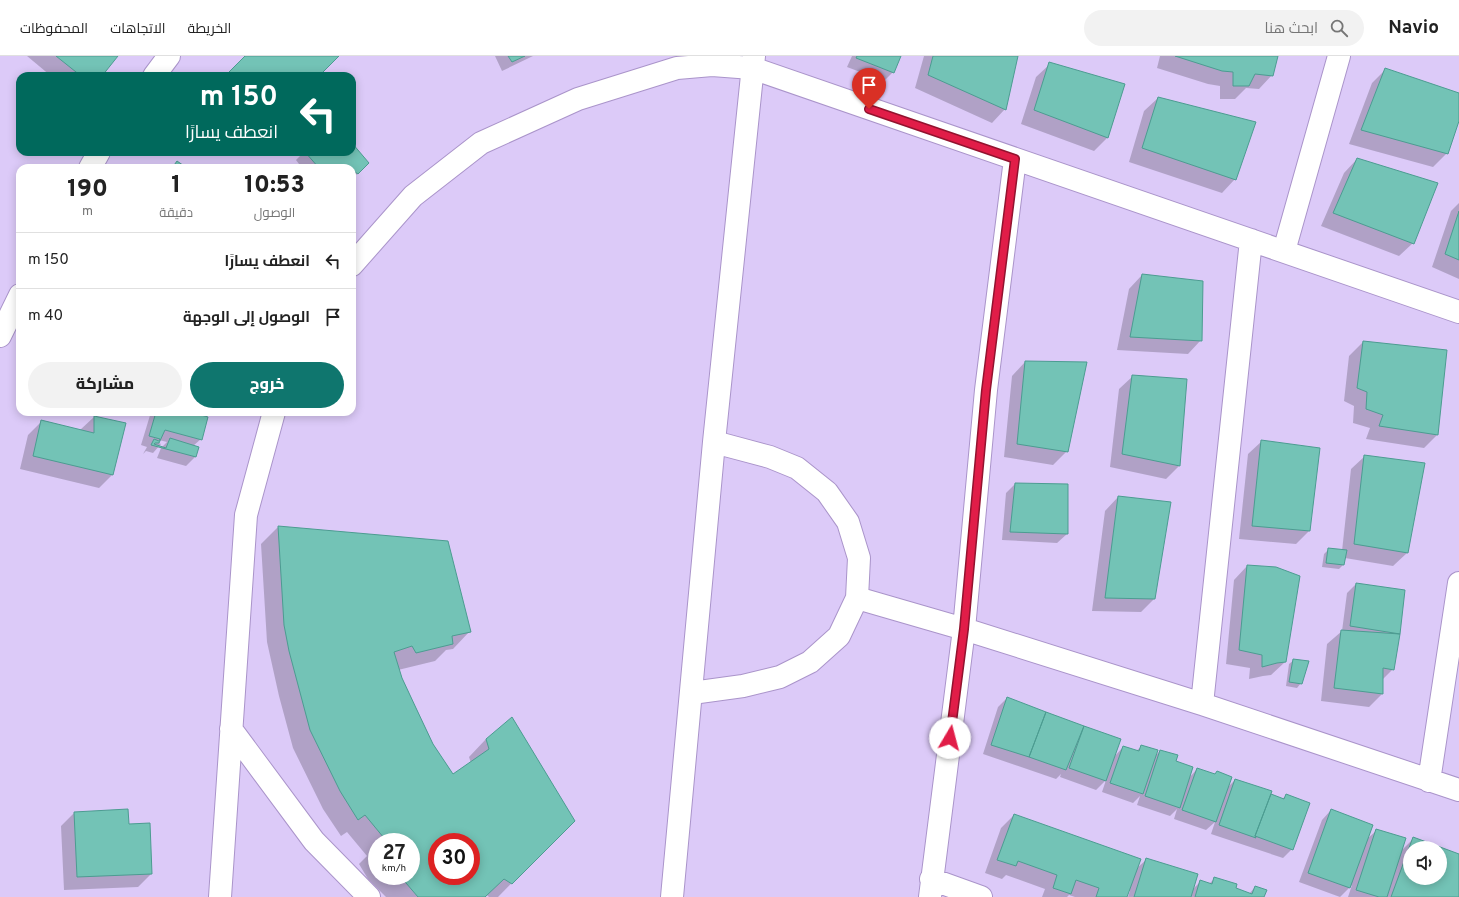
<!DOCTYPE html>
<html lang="ar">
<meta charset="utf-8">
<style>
:root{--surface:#fff;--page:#f2f2f2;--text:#222;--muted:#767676;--line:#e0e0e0;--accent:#0f766e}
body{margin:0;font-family:Overpass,Cairo,sans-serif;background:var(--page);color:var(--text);direction:rtl;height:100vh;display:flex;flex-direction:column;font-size:15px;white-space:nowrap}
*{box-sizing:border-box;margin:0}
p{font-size:13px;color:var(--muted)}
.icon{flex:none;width:22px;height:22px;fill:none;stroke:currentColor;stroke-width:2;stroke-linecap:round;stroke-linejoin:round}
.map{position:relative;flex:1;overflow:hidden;direction:ltr}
.panel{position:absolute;left:16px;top:108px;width:340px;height:252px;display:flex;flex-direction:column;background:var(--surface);border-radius:12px;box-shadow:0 2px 10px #0003;direction:rtl}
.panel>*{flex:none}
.top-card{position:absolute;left:16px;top:16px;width:340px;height:84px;border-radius:12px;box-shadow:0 2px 10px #0003;direction:rtl;background:#00695c;color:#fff;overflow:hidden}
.controls{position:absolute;left:1403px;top:785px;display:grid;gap:8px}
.controls a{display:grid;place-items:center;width:44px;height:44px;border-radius:50%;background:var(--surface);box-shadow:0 2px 10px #0003;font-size:20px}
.speed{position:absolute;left:368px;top:777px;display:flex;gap:8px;font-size:20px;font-weight:700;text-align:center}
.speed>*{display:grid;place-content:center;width:52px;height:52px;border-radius:50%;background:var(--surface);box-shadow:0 2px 10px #0003;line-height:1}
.speed small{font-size:10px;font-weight:400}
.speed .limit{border:6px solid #d22;background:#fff;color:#111}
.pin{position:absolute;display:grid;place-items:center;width:34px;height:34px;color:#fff;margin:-41px -17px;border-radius:50% 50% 50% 0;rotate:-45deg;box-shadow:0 0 4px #0007}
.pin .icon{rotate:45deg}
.me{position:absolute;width:44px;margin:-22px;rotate:8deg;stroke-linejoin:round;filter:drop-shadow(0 0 3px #0008)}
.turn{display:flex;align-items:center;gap:14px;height:84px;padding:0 12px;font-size:18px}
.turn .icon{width:52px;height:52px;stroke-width:2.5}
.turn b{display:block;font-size:28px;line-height:34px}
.eta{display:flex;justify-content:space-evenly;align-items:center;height:68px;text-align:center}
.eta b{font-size:24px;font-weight:800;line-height:28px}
.button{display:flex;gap:8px;margin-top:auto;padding:8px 12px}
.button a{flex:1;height:46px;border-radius:24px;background:var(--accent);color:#fff;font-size:16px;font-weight:800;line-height:46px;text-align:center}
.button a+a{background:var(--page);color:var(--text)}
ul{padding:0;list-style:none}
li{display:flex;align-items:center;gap:12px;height:56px;padding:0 12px;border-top:1px solid var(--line)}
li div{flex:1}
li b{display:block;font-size:15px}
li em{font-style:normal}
header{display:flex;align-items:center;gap:24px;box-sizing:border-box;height:56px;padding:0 20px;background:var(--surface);border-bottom:1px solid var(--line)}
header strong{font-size:19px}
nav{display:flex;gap:22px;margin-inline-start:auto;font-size:14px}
.search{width:280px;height:36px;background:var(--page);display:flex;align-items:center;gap:10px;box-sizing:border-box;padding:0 14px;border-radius:22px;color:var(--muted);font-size:15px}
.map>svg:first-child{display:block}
</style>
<header>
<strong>Navio</strong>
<div class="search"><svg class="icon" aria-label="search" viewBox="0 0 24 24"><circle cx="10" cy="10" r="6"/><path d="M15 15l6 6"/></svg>ابحث هنا</div>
<nav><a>الخريطة</a><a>الاتجاهات</a><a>المحفوظات</a></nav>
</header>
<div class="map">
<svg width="1459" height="841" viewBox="0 0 1459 841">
<rect width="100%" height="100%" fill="#dccaf8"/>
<path fill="#0003" fill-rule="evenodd" d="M27,0h90l-16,20h-50z
M495,0h38l-31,15z
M852,0h48l-7,16 -9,9 -37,-14z
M924,0h93l-12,53 -13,14 -77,-35z
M1160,0h117l-5,19 -13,14 -13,-1 -11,11h-15v-13l-12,-2 -51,-16z
M1050,8l73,20 -16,54 -13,13 -73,-27 15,-47z
M1385,14l74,24v24l-12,35 -14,14 -84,-23 23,-61z
M1158,42l77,81 -13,14 -93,-31 15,-51z
M352,89l16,18 -16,16v-11h-50l-6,-8 8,-8h48z
M1357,103l56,84 -14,13 -78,-30 23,-53z
M1459,147v76l-27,-12 19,-56z
M1142,219l59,65 -13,14 -71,-4 12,-61z
M1363,286l74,93 -13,13 -58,-9 4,-11 -17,-5 1,-17 -10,-5 5,-45z
M1025,306l42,89 -14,14 -49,-8 8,-81z
M1133,320l46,90 -13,13 -56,-12 9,-78z
M151,356h36l14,27 -8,7 5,2 -3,9 -9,9 -29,-8 4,-10 6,-6 -8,-2 -2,2 4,2 -8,9 -7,-2 -3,3 4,-7 -6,-2z
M94,361l19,57 -14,14 -79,-19 8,-34 14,-14 38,9z
M1262,385l47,90 -13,13 -57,-5 9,-85z
M1365,400l58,8 -16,89 -14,13 -48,-8 -2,7 -4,4 -17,-2 2,-13 5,-5 13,2 9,-82z
M1015,428l52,50 -10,9 -55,-3 4,-47z
M1118,441l36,102 -13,13 -49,-1 13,-100z
M278,471l192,104 -17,18 -7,1 -11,11 -37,9 35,74 20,31 18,-12 -2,-6 17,-18 87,82 -75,76h-9l-2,-2 -2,2h-99l-18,-18 -9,-15 8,-8 -20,-24 -6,4 -18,-27 -30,-61 -14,-52 -12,-54 -6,-98zM377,786h34v34h-34zM437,786h34v34h-34z
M1247,510l38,96 -14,13 -8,1 -14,3 1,-11 -24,-4 8,-84z
M1356,528l48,7 -11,78 -11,11v14l-13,13 -48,-6 6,-57 15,-13 5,-38z
M1294,604l7,23 -4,5 -11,-2 3,-22z
M1007,642l113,42 -6,17 9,-10 13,4 6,-5 13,10 5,-5 15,11 14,16 8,-9 30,19 8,-8 47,19 5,-4 5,54 -9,9 -72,-24 4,-12 -9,8 -32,-11 3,-10 -7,7 -33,-11 3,-9 -7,7 -31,-11 4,-12 -10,10 -36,-13 1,-3 -5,5 -73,-25 15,-47z
M127,754l1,15 23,49 -13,13 -74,3 -3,-64 13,-13z
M1331,754l36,29 10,-9 24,21 13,-13 45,17v42h-111l4,-12 -12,12 -41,-15 23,-62zM1410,792h30v30h-30z
M1014,759l122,54 11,-10 45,31 9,-9 8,3 6,-6 20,11 14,5 6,-7 8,10h-135l2,-6 -1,-1 -3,7h-51l-6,-2 -2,2h-25l3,-8 -39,-14 -4,4 -17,-6 16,-45z"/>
<path fill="#73c3b6" stroke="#4c9c91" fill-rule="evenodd" d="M56,0h62l-16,20h-21z
M245,0h94l-20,20h-94z
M508,0h17l-13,6z
M857,0h44l-7,17 -38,-15z
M933,0h85l-12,54 -78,-35z
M1175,0h103l-5,20 -18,-2 -6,12h-16v-14l-11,-1z
M1049,6l76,22 -17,54 -74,-28z
M1385,12l74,25v28l-11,33 -87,-24z
M1158,41l98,25 -20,58 -94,-32z
M352,87l17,20 -11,11 -3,-2 -3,3v-7h-33l-14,-16h47z
M1357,102l81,25 -24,61 -81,-31z
M177,105l10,7h-15z
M1459,155v49l-14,-6z
M1142,218l61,7 -1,60 -72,-4z
M1363,285l84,9 -9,85 -59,-9 4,-11 -17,-6 1,-17 -10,-4z
M1025,305l62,1 -19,90 -51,-8z
M1132,319l55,4 -7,87 -58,-12z
M156,356h35l17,5 -6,23 -37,-10 -6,13h-4l-1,1 12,4 4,-10 29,9 -3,10 -45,-12 3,-6 5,2 1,-2 -11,-3z
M94,360l32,7 -13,52 -80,-19 8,-36 53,13z
M1261,384l59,8 -10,83 -58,-5z
M1364,399l61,8 -17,90 -54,-9z
M1015,427l53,1v50l-58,-2z
M1118,440l53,6 -16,97 -50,-1z
M278,470l170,15 23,91 -19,4 1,8 -37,9 -4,-7 -18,6 8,26 14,30 17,36 20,30 36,-25 -3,-10 26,-22 63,104 -63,63 -8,-5 -19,18h-67l-18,-21h11v-34h-31l4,-4 -19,-23 -7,5 -18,-29 -30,-61 -21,-79 -5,-26zM437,786h34v34h-34z
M1328,492l19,2 -3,15 -18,-2z
M1247,509l29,2 24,9 -14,86 -9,1 -15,4v-12l-23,-5z
M1356,527l49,7 -5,44 -50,-8z
M1341,574l59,4 -6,36 -11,-2v26l-49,-6z
M1293,603l16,2 -7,23 -13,-2z
M1007,641l39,15 -17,45 -38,-12z
M1046,656l38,14 -18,44 -37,-13z
M1084,670l37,13 -15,42 -37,-13z
M1141,689l17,5 -15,44 -33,-11 13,-37 16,5z
M1160,694l18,5 -2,6 17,6 -13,41 -35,-12z
M1197,712l18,6 2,-3 15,6 -16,45 -34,-12z
M1235,723l37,12 -17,45 1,2 -37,-13z
M1271,738l13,5 2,-5 24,9 -17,47 -38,-14z
M128,753l1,15 21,-1 2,51 -75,3 -3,-65z
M1331,753l42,16 -23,63 -42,-15z
M1014,758l127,45 -14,38h-31l3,-9 -23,-8 -5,14 -18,-6 4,-13 -39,-14 -2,5 -19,-6z
M1376,773l30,9 -19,59h-8l-23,-7z
M1413,781l46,17v43h-68zM1410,792h30v30h-30z
M1146,802l52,16 -7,23h-57z
M1214,821l23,7 -1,4 16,6 3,-8 12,4 -3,7h-69l5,-17 12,4z"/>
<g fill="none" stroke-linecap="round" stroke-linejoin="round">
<defs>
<path id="street" d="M154,20l15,-20
M90,112l9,-16
M1284,195l55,-195
M352,209l61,-69 68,-53 97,-44 99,-31 35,-3 40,3 707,244
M0,280l20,-41
M857,542l107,31 238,75 257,86
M692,637l51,-7 37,-9 30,-15 29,-26 18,-38 2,-40 -11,-36 -21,-30 -30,-24 -27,-11 -56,-15
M1202,648l49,-464
M231,673l83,112 55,56
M1429,725l30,-198
M931,823l50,18
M220,841l26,-382 28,-103
M672,841l42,-455 40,-386
M930,841l34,-268 22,-239 29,-231"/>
</defs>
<use href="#street" stroke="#aa94ca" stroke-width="24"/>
<use href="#street" stroke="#fff" stroke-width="22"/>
</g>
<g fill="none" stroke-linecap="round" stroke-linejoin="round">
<defs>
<path id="route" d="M869,53l146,50 -29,231 -22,239 -14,109"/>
</defs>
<use href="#route" stroke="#92132f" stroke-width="10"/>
<use href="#route" stroke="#e11d48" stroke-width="7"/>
</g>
</svg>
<div class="controls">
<a><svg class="icon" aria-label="sound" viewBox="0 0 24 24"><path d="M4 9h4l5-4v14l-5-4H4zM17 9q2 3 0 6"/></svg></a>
</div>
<div class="speed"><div>27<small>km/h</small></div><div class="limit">30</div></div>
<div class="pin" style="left:869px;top:53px;background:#d93025"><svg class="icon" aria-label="arrive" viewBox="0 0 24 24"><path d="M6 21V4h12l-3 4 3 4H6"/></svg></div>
<svg class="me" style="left:950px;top:682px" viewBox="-20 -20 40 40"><circle r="19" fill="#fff"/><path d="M0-13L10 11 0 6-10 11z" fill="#e11d48"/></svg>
<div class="top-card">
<div class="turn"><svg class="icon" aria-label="left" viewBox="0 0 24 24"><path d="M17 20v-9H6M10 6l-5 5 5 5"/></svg><div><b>150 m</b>انعطف يسارًا</div></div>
</div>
<section class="panel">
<div class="eta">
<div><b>10:53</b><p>الوصول</p></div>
<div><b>1</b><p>دقيقة</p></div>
<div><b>190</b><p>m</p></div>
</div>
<ul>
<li><svg class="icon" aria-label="left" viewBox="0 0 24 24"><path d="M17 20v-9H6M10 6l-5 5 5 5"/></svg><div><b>انعطف يسارًا</b></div><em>150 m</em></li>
<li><svg class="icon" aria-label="arrive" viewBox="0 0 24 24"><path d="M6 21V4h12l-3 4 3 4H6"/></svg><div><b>الوصول إلى الوجهة</b></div><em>40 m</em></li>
</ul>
<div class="button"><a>خروج</a><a>مشاركة</a></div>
</section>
</div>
